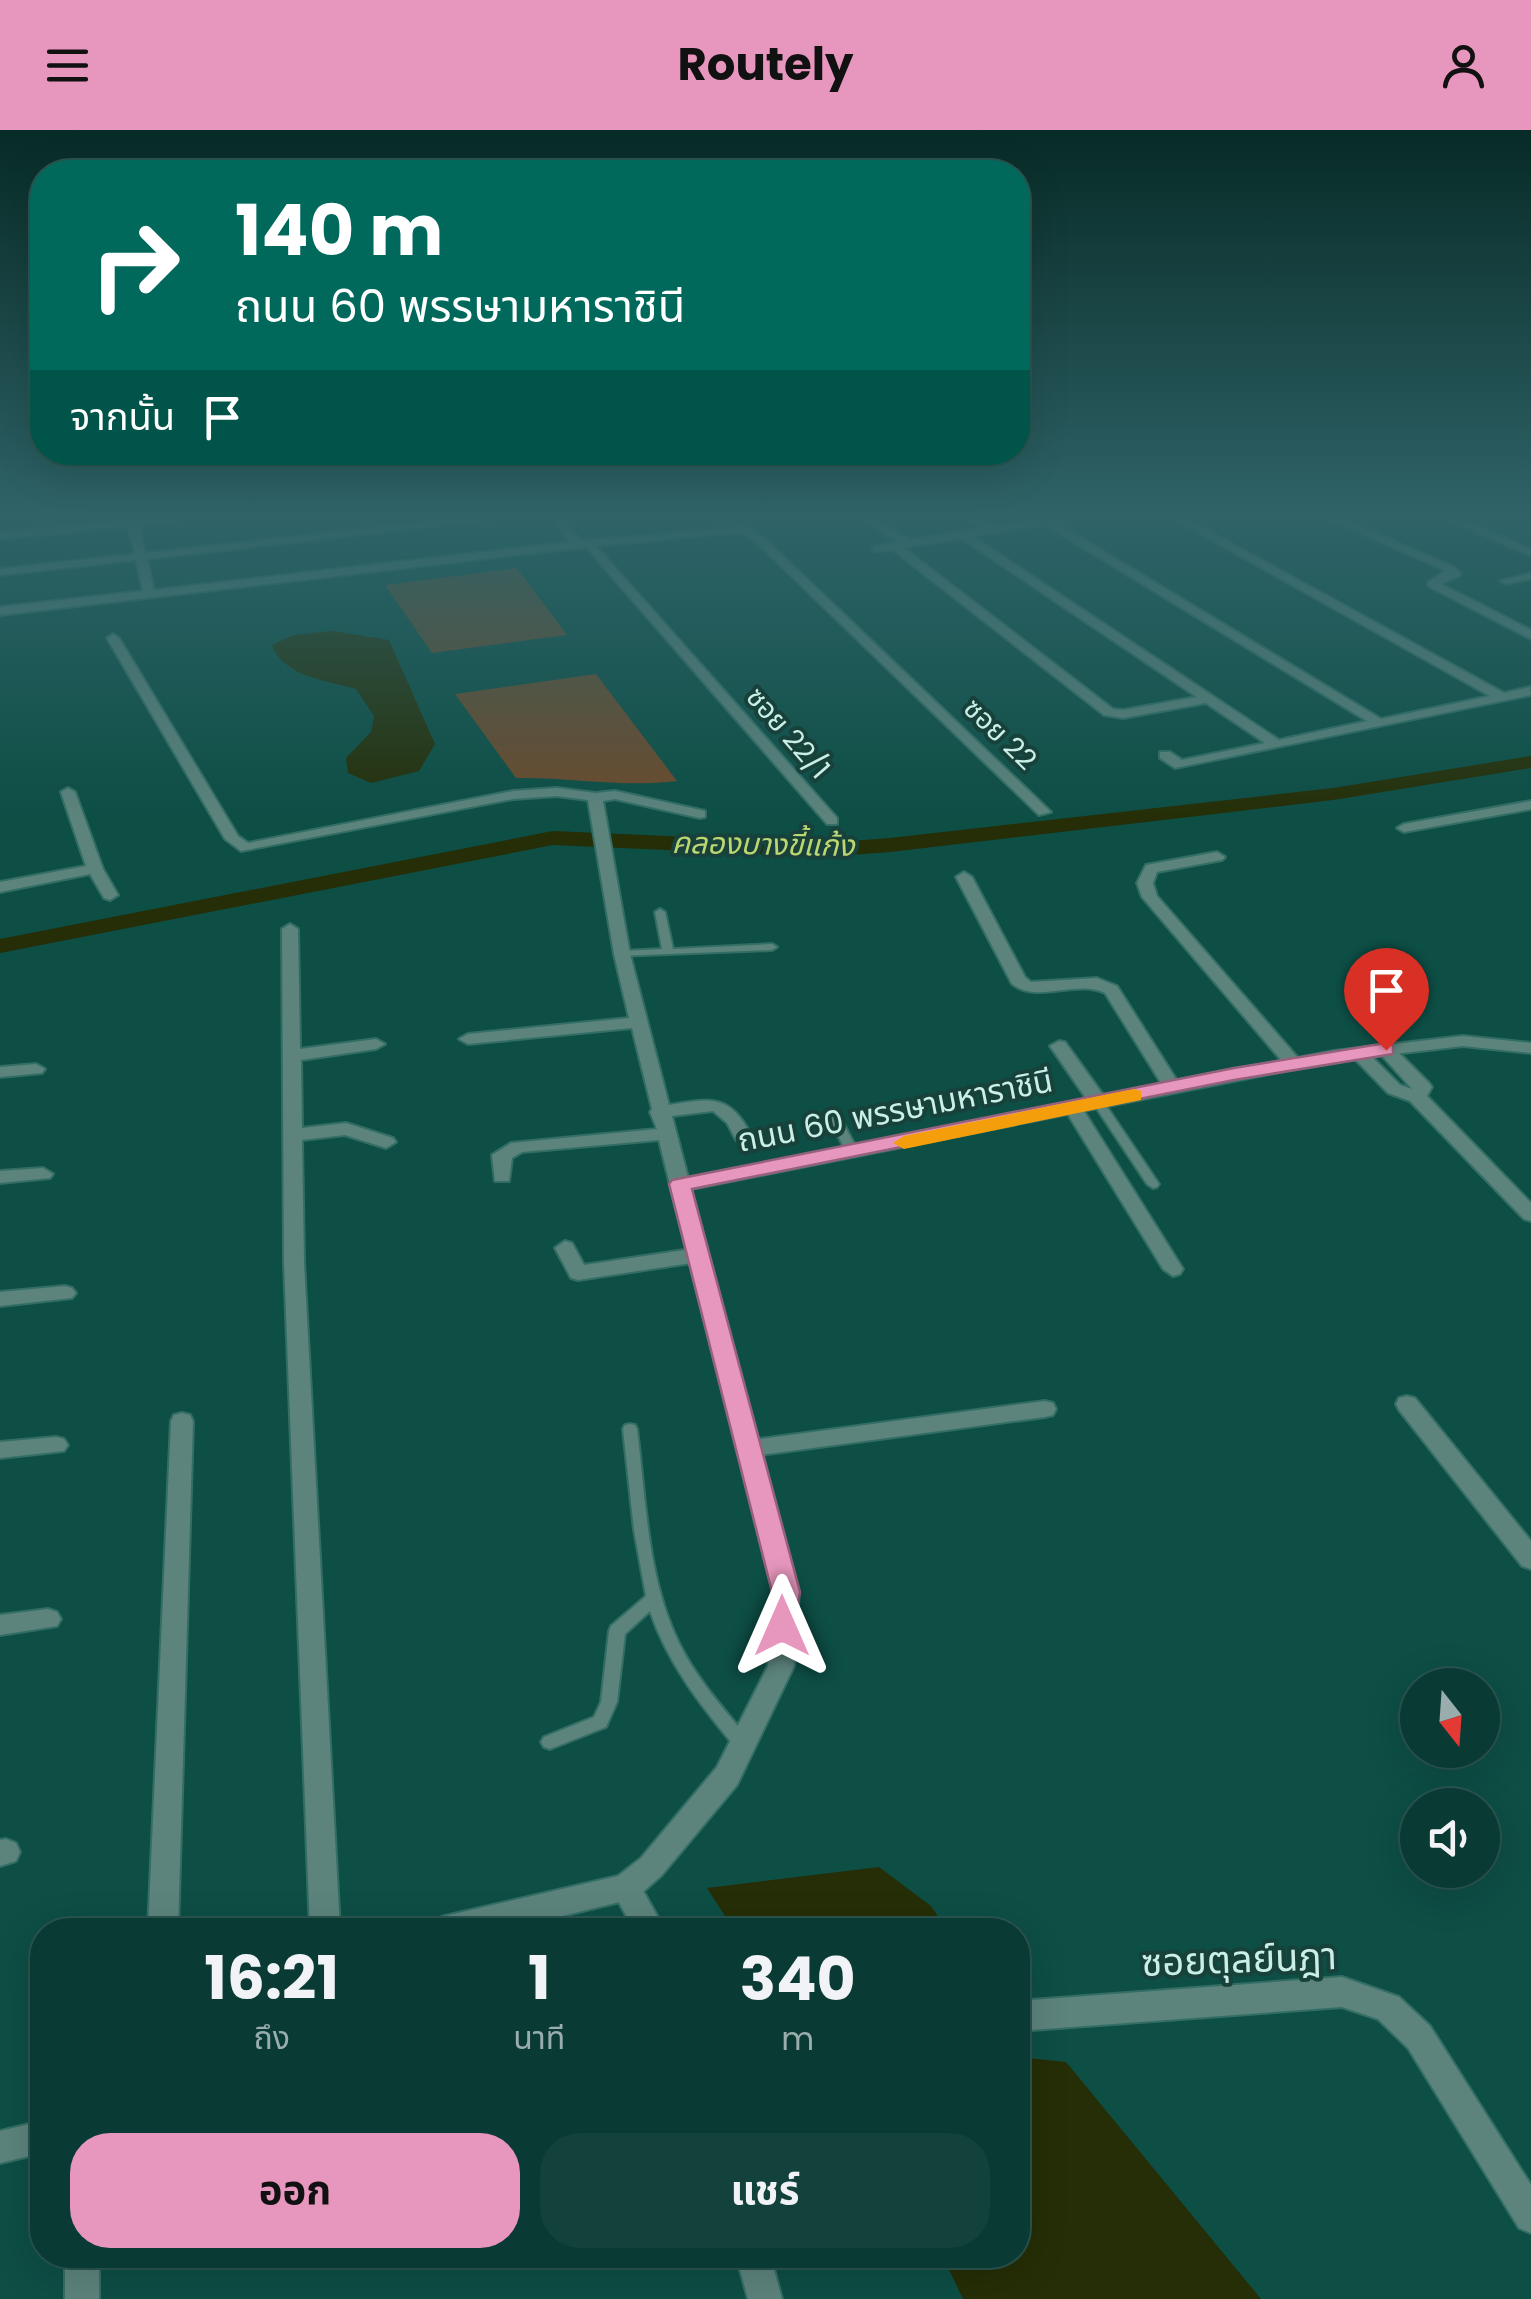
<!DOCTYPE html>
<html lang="th">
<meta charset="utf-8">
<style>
:root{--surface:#0a3a34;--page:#13413c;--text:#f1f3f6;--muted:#99adac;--line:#2a544f;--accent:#e797bd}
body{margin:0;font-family:Poppins,"Noto Sans Thai",sans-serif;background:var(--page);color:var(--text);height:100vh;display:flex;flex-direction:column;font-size:38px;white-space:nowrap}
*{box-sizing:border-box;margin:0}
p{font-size:32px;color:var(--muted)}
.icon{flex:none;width:55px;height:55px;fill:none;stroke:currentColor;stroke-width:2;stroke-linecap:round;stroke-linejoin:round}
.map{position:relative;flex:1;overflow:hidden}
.details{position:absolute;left:30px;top:1788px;width:1000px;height:350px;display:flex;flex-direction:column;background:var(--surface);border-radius:40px;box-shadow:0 10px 40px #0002,0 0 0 2px var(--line)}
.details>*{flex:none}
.top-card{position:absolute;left:30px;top:30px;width:1000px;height:305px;border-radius:40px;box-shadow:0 10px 40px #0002,0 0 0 2px var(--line);background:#00695c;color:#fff;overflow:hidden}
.needle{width:65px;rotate:163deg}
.controls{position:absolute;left:1400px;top:1538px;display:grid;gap:20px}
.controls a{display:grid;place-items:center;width:100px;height:100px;border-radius:50%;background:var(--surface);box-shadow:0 10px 40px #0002,0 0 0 2px var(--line);font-size:50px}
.pin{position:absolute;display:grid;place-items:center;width:85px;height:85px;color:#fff;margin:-102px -42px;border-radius:50% 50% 50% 0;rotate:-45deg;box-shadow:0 0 10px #0007}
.pin .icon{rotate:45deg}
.me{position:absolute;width:110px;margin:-55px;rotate:0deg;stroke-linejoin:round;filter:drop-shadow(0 0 8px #0008)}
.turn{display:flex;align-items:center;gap:35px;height:210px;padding:0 40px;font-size:45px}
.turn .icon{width:130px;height:130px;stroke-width:2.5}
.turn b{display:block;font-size:70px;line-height:85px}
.then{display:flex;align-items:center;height:95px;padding:0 40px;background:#0003;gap:20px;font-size:38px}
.eta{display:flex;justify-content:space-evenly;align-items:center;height:170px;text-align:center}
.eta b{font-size:60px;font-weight:700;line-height:70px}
.primary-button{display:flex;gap:20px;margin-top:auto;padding:20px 40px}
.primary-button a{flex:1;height:115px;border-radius:40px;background:var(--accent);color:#111;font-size:40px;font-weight:700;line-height:115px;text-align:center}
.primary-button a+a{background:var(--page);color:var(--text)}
header{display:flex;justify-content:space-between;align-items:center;height:130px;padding:0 40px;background:var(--accent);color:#111;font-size:45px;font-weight:700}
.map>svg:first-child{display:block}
</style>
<header><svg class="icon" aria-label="menu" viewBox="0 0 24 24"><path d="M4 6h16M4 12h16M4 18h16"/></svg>Routely<svg class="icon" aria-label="person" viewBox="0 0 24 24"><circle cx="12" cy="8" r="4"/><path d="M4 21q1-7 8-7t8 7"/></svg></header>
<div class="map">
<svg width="1531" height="2169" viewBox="0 0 1531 2169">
<rect width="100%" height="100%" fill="#0d4e45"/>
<path fill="#6c4a2b" d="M517,438l50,67 -135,18 -47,-68z
M596,544l81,107c-53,7 -107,-4 -161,-3l-61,-84z"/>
<path fill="#252e06" d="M333,501l56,9 46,104 -16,27 -48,12 -23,-10 -2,-15 25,-26 3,-16 -18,-27c-28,-8 -74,-13 -84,-44l22,-10z
M879,1737l52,39 16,24h-213l-27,-42z
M1018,1927l48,5 195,237h-298l-21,-44h76z"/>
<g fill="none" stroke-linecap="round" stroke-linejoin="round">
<path fill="#252e06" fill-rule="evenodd" d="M1531,626v12l-198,32 -443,52 -65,5 -272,-12 -553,108v-14l553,-108 272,12 65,-5 443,-50z"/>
<defs>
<path id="service" d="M660,779l5,3 8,37 99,-5 5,3 -5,3 -154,6 -1,-2 5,-3 40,-2 -7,-37z
M1099,970l4,1 56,83 -2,3 -4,1 -6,-4 -54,-81z
M832,980l6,3 21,40 -2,3h-8l-2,-3 -21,-40z
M630,1294l5,1 2,4c9,71 10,149 42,214 17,35 44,65 69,95l3,5 -3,5 -6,2 -6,-2c-35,-42 -68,-84 -86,-137l-25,23 -8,68 -11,25 -56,22 -6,-2 -3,-5 3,-5 50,-20 7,-15 8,-71 2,-5 35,-30 -12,-66 -11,-101 2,-4z"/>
<path id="minor" d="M126,384h10l1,5 80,-5 -78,11 6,28 358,-39h33l-389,45 7,31 416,-48 -21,-28h10l22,27 165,-14 17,10 288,275 -12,3 -284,-274 -15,-9 -144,14 241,272v6h-10l-241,-277 -586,68v-8l143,-16 -7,-31 -136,15v-6l135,-15 -7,-28 -128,13v-6l127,-13z
M854,384h12l44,26 72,-12 -23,-14h13l22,12 74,-12h23l-36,8 326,197 109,-23 -325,-182h13l326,179 26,-6 1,8 -356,73 -15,-10v-6h10l12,8 83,-17 -59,-40 -83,15 -19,-3 -211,-165 -20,1v-4l25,-5zM1044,394l323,197 -88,19 -307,-204zM961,408l236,159 -74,13 -10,-1 -209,-161z
M1318,384h14l122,53 7,7 -2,2 -18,8 90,46v9l-103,-53v-4l18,-11z
M1435,384h14l82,35v7z
M1531,443v6l-25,5 -6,-3z
M113,504l6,4 119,198 10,7 265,-52 44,-3 38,5 20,-2 90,20v6l-5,1 -85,-19 -12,2 27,153 39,151c44,-7 60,-11 83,31l-2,4h-14l-9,-17 -14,-12 -41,5 18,69 -10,6 -10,-6 -11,-45 -137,12 -10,6 -3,23h-14l-3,-26 19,-12 146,-14 -7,-17 2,-3 -20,-81 -164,16 -9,-5 9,-5 161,-16 -15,-64 -26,-154 -31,-4 -44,3 -272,52 -16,-12 -118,-201z
M68,658l7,4 28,77 15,26 -8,5 -6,-2 -14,-24 -90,18v-10l86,-16 -25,-74z
M1531,671v8l-127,23 -7,-4 7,-4z
M1217,722l8,5 -3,3 -65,12 -4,11 4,13 142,163 3,4 -3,4h-12l-145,-170 -5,-14 9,-18z
M964,742l8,5 53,100 6,5 66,-4 20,8 64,101 -3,4h-12l-61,-98c-29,-14 -67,11 -93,-9l-56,-107z
M290,794l8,5 2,120 76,-10 9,5 -9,5 -75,11 1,68 44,-5 47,15 3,4 -10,6 -41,-13 -43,5 2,122 36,668h-30l-26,-668 -2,-333z
M1059,911l6,1 41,57 2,4 -2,4h-14l-42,-61z
M1385,914l6,1 38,38 3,4 -5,9 104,107v18l-7,-2 -114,-118 -22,-8 -39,-40 9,-5 6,1 36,36 12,4 -36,-40z
M36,934l9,5 -3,4 -42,4v-10z
M1073,972l9,6 101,161 -3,5 -7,2 -10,-7 -99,-161z
M43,1038l10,6 -3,4 -50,5v-12z
M565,1111l7,2 12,22 114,-17 10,7 -10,7 -120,18 -7,-2 -16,-30z
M65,1156l7,2 4,5 -4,5 -72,8v-14z
M1407,1266l8,2 116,143v28l-9,-3 -123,-156 -3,-6 3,-6z
M1045,1271l8,2 3,6 -3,6 -8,2 -293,39 -8,-2 -4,-6 4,-6 8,-2z
M182,1283l8,2 3,6 -15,509h-30l23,-509 3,-6z
M56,1307l8,2 4,6 -4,6 -64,7v-16z
M48,1479l9,3 4,7 -4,7 -57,9v-20z
M6,1709l10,4 4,9 -4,9 -16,5v-26z
M626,1745l10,3 29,52h-31l-23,-42 5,-10z
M1342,1847l57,20 31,29 101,159v48l-12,-5 -111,-180 -30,-29 -36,-12 -324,24v-30z
M736,2125h34l12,44h-34z"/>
<path id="tertiary" d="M1463,906l68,7v10l-68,-7 -129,15 -643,128 108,403 -5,74 -57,119 -76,91 -25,22 -131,32h-75l4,-10 11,-4 173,-40 23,-18 76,-91 51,-101 5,-74 -103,-407 3,-4 661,-130z
M42,1991v32l-42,10v-32z
M65,2125h34v44h-34z"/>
</defs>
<use href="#service" stroke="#336e65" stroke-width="4"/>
<use href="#minor" stroke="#336e65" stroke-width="4"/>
<use href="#tertiary" stroke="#336e65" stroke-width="4"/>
<use href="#service" fill="#5c837c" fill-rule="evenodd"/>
<use href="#minor" fill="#5c837c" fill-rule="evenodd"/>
<use href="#tertiary" fill="#5c837c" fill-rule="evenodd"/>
</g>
<linearGradient id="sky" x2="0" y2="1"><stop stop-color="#072b26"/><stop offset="0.56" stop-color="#2f6368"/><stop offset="1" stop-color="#2f6368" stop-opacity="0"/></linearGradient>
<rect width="1531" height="688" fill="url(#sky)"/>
<path fill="#e797bd" stroke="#96627b" stroke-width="2.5" d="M1386,913l7,2v9l-159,26 -542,109 108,403 -7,43h-21l-4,-9 4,-34 -103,-408 3,-4 562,-112z"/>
<path fill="#f59e0b" d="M1134,959l7,2v9l-237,49 -11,-6 11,-7z"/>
<g text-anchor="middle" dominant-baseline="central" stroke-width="8" stroke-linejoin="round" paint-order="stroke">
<g font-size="28" fill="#caefe7" stroke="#17413a">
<text transform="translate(788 603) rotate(49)">ซอย 22/1</text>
<text transform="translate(1000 604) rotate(44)">ซอย 22</text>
</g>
<g font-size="30" font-style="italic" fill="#bcd671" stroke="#17413a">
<text transform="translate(763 714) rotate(1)">คลองบางขี้แก้ง</text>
</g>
<g font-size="32" fill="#caefe7" stroke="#17413a">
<text transform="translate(895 980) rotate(-11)">ถนน 60 พรรษามหาราชินี</text>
</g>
<g font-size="38" fill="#caefe7" stroke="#17413a">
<text transform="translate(1239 1829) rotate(-2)">ซอยตุลย์นฎา</text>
</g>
</g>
</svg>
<div class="controls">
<a><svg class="needle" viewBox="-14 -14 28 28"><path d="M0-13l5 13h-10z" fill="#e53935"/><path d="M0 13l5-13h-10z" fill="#99adac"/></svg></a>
<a><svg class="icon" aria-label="sound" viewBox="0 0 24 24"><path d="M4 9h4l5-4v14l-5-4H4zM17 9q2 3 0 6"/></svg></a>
</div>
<div class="pin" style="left:1386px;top:920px;background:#d93025"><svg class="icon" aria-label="arrive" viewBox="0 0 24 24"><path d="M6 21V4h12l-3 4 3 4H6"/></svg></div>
<svg class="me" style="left:782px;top:1496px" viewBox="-20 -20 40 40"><path d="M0-17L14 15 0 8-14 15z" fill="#e797bd" stroke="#fff" stroke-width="4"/></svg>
<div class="top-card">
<div class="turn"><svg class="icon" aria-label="right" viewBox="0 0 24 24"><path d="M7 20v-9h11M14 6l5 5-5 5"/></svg><div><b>140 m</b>ถนน 60 พรรษามหาราชินี</div></div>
<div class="then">จากนั้น<svg class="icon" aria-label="arrive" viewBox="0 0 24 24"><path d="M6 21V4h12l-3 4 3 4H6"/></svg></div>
</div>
<section class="details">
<div class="eta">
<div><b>16:21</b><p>ถึง</p></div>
<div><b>1</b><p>นาที</p></div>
<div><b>340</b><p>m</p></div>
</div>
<div class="primary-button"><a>ออก</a><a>แชร์</a></div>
</section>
</div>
